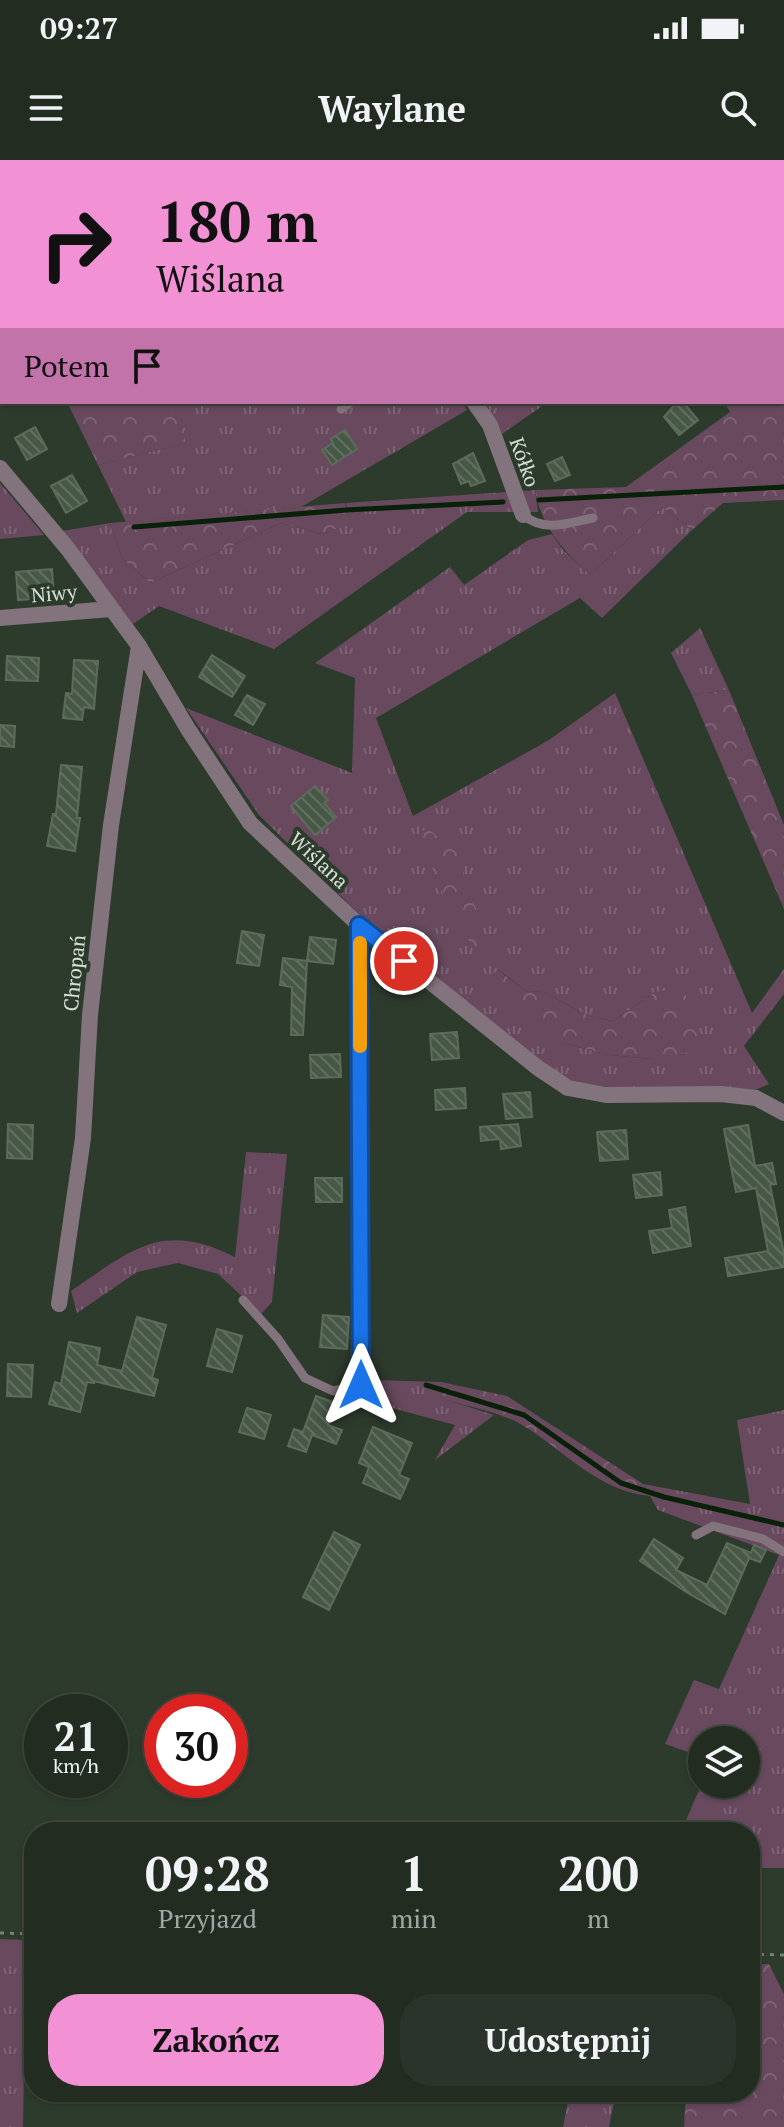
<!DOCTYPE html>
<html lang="pl">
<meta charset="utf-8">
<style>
:root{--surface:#222c21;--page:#2a342a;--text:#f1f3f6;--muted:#a2a7a5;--line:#3f483f;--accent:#f391d5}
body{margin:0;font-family:"PT Serif",serif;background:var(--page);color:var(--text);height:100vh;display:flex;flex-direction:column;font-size:30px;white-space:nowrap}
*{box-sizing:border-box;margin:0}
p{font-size:26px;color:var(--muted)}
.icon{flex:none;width:44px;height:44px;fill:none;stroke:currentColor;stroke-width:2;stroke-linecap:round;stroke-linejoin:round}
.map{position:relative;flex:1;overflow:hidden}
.drawer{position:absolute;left:24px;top:1662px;width:736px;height:280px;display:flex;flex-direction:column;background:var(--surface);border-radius:32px;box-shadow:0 2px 6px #0004,0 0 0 2px var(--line)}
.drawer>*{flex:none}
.top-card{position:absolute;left:0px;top:0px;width:784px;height:244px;box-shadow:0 2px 6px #0004,0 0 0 2px var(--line);background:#f391d5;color:#111;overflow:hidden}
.buttons{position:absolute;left:688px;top:1566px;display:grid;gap:16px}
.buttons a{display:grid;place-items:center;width:72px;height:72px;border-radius:50%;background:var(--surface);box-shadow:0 2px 6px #0004,0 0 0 2px var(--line);font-size:40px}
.speed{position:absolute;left:24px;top:1534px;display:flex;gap:16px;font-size:40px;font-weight:700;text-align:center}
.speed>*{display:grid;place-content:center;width:104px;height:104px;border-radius:50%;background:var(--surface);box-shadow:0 2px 6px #0004,0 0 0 2px var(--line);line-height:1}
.speed small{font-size:20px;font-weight:400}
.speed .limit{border:12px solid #d22;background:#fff;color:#111}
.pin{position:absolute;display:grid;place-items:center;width:68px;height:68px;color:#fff;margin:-34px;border:4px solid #fff;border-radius:50%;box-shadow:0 2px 8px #0007}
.me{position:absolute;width:88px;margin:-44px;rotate:0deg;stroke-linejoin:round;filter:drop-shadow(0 0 6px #0008)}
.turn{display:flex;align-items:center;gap:28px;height:168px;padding:0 24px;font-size:36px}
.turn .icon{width:104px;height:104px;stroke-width:2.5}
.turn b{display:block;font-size:56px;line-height:68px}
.then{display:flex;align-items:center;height:76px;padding:0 24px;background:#0003;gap:16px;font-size:30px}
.eta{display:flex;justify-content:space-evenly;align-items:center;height:136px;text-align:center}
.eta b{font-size:48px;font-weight:800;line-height:56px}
.primary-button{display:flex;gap:16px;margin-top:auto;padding:16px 24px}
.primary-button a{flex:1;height:92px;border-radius:32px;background:var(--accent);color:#111;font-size:32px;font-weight:800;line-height:92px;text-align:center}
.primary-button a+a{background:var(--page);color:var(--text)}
.status{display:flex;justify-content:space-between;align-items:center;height:56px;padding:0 40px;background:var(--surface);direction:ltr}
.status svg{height:22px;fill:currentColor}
header{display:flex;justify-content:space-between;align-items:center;height:104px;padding:0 24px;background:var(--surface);font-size:36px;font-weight:800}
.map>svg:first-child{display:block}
</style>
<div class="status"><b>09:27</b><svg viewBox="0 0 49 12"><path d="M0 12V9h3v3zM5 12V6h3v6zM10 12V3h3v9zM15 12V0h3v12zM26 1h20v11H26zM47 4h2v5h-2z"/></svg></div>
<header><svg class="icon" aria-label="menu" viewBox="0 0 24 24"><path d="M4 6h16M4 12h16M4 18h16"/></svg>Waylane<svg class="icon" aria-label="search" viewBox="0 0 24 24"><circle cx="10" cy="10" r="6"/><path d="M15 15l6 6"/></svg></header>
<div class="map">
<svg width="784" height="1967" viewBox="0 0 784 1967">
<defs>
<pattern id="grass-tufts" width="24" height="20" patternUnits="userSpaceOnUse" patternTransform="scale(2)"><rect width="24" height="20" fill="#68495e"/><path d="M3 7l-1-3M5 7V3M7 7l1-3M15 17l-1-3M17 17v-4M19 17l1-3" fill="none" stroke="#7d6374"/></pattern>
<pattern id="forest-crowns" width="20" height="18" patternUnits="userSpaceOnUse" patternTransform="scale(2)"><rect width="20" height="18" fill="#68495e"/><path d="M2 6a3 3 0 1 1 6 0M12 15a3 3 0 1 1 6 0" fill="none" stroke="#7d6374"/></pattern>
<pattern id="building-back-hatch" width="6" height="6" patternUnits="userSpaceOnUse" patternTransform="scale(2)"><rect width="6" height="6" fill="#485847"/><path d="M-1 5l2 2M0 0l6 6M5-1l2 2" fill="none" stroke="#627061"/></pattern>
</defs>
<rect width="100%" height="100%" fill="#2d3b2c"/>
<path fill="url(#grass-tufts)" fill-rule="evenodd" d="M10,0h264l1,2h-268z
M172,242h290l5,8 -166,97 -175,15 -28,-57 87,-22z
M485,242h63l-46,32z
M0,323l44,52 -44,4z
M535,330l3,22h-71l-193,137 -115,-43 -26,18 -71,-93 48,-8 12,35 28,25 131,-60 41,11 27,-12 -3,-19z
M662,347l30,23 -90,88 -22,-20 -204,120 37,98 136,-76 66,-47 137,320 32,-44v25l-40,52 25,38 -14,6 -146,-3 -40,-5 -35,-25 -174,-142 -101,-100 -73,-107 166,65 3,-95 -40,-15 135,-96 14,18 64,-45 24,-6 11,16 27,25zM499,810l27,21 18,1 44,24 25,5 42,-29 -3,67 -43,-4 -46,-12z
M700,468l29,62 -37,5 -21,-42z
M246,992l41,2 -15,148 -11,12 -43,-40 -40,-11 -41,9 -60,41 -6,-22c60,-41 91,-71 164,-34z
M373,1220l68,2 -1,16 54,17 -59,45 20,-35 -85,-23z
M784,1250v458h-23l-1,76 -10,-1v-111h-69l21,-49 44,1v-44h-44v17l-37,-13 29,-64 25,9 60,-134 -121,-45 -15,-26 107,20 -13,-84z
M0,1779l26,1 -3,187h-23z
M570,1932h46l-7,35h-46z"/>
<path fill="url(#forest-crowns)" d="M784,101v239l-61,3 -31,27 -30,-23 -72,68c-27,-24 -49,-49 -55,-85l91,-3 104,-75 -6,-10h58z
M67,242h105l14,41 -88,22z
M345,343l5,20 -28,11 -41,-11 -131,60 -28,-25 -12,-35z
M729,530l55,135v84l-92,-214z
M427,668l30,25 31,91 -12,5 -21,-26 -37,-89z
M498,810l28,21 18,1 44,24 25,5 42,-29 28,-4 23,61 -54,10 -43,-4 -46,-12 -55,-45 -15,-24z
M441,1222l66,14 136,88 7,12c-51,-4 -86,-46 -128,-71 -21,-13 -58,-19 -82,-27z
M769,1804l15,30v133h-100l2,-35h64v-127z"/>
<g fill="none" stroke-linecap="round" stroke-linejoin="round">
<path stroke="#082108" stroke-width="5" d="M539,340l245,-13
M134,367l212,-17 157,-8
M426,1225l98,30 97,68 43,14 120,28"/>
</g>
<path fill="url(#building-back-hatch)" stroke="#5c6c5b" stroke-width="2" d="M677,242h6l15,18 -19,15 -15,-18z
M35,267l12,22 -20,11 -12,-22z
M345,270l12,19 -25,16 -10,-15 11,-7 -2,-4z
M473,293l12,28 -14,5 -2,-5 -8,3 -8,-20z
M562,297l8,18 -15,6 -8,-17z
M72,315l15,26 -21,12 -15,-27z
M52,409l2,29 -36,2 -2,-28z
M212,495l33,21 -13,21 -33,-20z
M7,496l32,2 -1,23 -32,-1z
M74,500l24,1 -4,48 -10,-2 -2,13 -19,-2 3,-25 6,1z
M247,535l18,9 -12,21 -18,-10z
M0,565l15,1 -1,21 -14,-1z
M61,605l21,2 -5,51h3l-5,33 -28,-5 6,-32h3z
M315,626l13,14 -4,3 12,14 -21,18 -24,-29z
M242,771l22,4 -5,31 -22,-3z
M310,777l26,3 -3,24 -26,-3z
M283,798l24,3 -4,74h-12l1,-48 -12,-2z
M457,872l2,26 -27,2 -2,-26z
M340,894l1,23 -30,1 -1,-23z
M465,928l1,20 -30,2 -1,-20z
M530,932l2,25 -26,2 -3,-25z
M8,964l25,1 -1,34 -25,-1z
M518,964l3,22 -20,3 -1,-10 -19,2 -1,-14z
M748,965l7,41 17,-3 4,21 -6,1 14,69v13l-56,9 -3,-18 43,-7 -12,-63 -20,4 -9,-46 -3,-17z
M626,970l2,29 -28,2 -3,-29z
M660,1012l2,23 -26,3 -3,-23z
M315,1018h27v24h-26z
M685,1047l6,39 -38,7 -4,-22 23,-3 -3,-18z
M323,1155l26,2 -2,32 -27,-2z
M137,1157l29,8 -14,53 6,2 -4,16 -60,-15v2l-7,-1 -7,30 -31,-8 6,-22 6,2 8,-42 31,6 -3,17 25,6z
M217,1169l25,7 -10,36 -25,-6z
M8,1204l25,1 -2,32 -24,-1z
M316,1236l20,7 -8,22 14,5 -6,14 -24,-9 -6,17 -18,-6 6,-17 9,3z
M247,1248l24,7 -7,24 -25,-7z
M373,1267l39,16 -13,32 10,4 -9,20 -37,-16 6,-16 -10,-4z
M334,1372l26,13 -31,65 -26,-13z
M654,1379l29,19 -7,12 31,15 20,-42 24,10 3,-8 12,5 -6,12 -11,-4 -24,56 -39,-22 -46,-31z"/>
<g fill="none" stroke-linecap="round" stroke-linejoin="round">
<path stroke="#768175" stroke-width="3" stroke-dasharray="4 6" stroke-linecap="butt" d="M0,1773l34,1
M750,1794l34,1"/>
<path stroke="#83737d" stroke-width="9" d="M341,249l10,-7
M523,355c22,18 45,8 70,3
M243,1140l35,39 27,39 28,13 28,-6
M696,1375l17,-9 50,13 21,13"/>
<path stroke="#83737d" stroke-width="16" d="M362,0l1,2
M474,242l16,23 33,90
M0,308l68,81 71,97 49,83 62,94 109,102 179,143 30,20 38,7 115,-1 35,4 28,15
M0,458l111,-9
M359,765l2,460
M59,1144l24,-166 7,-123 21,-190 28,-179"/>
</g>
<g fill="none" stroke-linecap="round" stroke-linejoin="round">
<defs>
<path id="route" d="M361,1225l-2,-460 45,36"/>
</defs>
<use href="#route" stroke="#114b97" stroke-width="20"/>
<use href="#route" stroke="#1a73e8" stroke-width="14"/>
<path stroke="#f59e0b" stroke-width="14" d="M360,783v103"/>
</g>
<g text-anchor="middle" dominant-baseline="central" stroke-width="8" stroke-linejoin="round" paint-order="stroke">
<g font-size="20" fill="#d7e0d6" stroke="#2d3b2c">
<text transform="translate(525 302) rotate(70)">Kółko</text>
<text transform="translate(54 433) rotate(-5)">Niwy</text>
<text transform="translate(319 700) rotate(43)">Wiślana</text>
<text transform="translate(74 813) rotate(-84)">Chropań</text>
</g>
</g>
</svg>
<div class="buttons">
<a><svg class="icon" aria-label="layers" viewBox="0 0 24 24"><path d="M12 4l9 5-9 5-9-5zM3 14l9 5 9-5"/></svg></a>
</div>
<div class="speed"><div>21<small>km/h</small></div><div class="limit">30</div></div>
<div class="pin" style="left:404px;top:801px;background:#d93025"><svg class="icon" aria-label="arrive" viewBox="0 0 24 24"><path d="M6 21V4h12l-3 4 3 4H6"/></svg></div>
<svg class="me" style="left:361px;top:1225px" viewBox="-20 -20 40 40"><path d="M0-17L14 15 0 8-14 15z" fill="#1a73e8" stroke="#fff" stroke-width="4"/></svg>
<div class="top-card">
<div class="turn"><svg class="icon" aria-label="right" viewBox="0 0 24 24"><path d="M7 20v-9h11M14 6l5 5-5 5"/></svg><div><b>180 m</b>Wiślana</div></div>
<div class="then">Potem<svg class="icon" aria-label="arrive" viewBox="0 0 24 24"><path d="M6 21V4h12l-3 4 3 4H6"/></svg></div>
</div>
<section class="drawer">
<div class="eta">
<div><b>09:28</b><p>Przyjazd</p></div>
<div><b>1</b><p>min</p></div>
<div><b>200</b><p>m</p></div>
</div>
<div class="primary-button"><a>Zakończ</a><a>Udostępnij</a></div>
</section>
</div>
